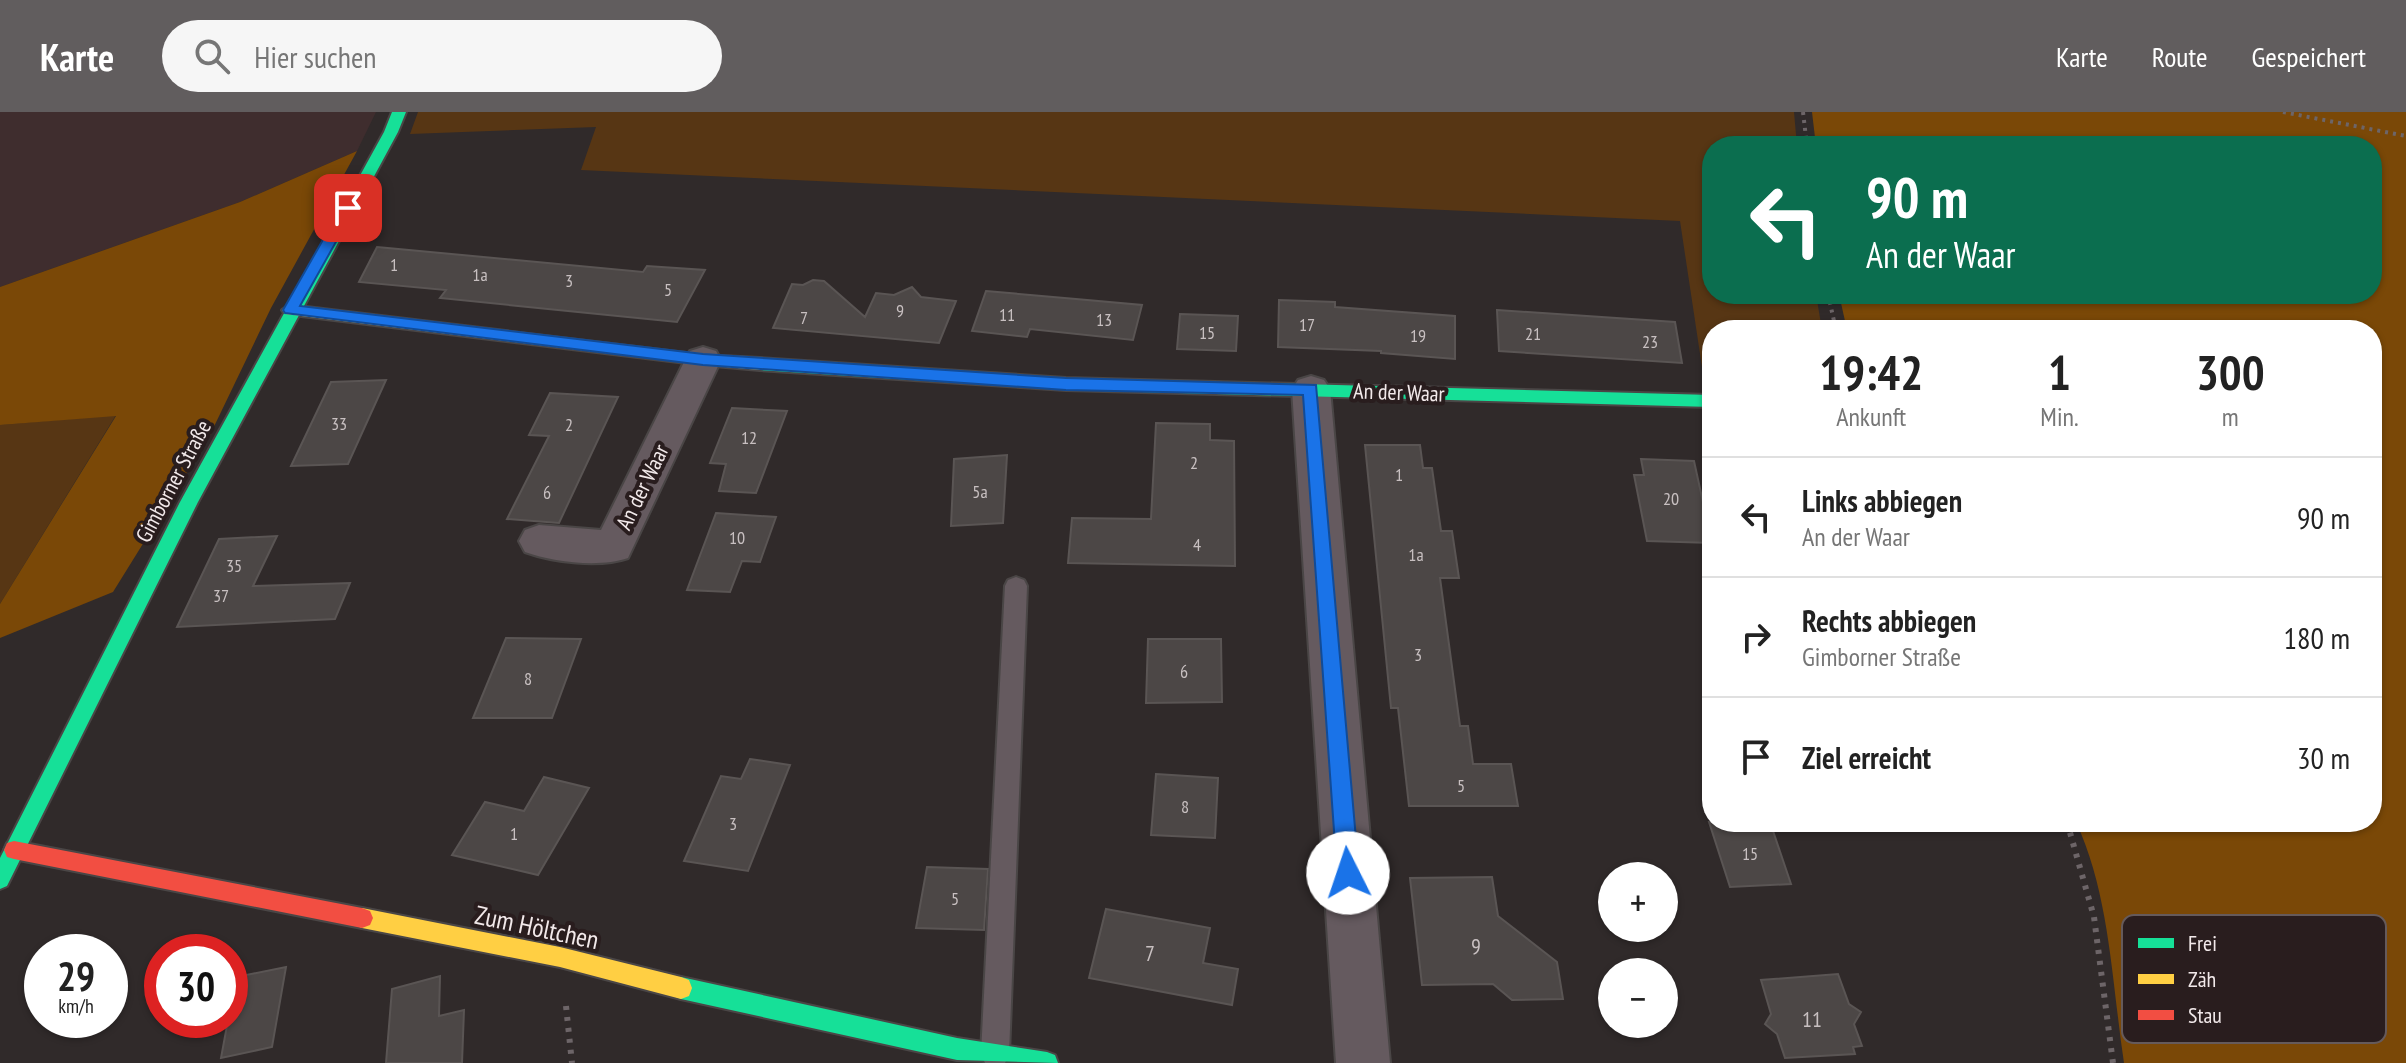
<!DOCTYPE html>
<html lang="de">
<meta charset="utf-8">
<style>
:root{--surface:#fff;--page:#f6f6f6;--text:#222;--muted:#767676;--line:#e0e0e0;--accent:#615d5e}
body{margin:0;font-family:"PT Sans Narrow",sans-serif;background:var(--page);color:var(--text);height:100vh;display:flex;flex-direction:column;font-size:30px;white-space:nowrap}
*{box-sizing:border-box;margin:0}
p{font-size:26px;color:var(--muted)}
.icon{flex:none;width:44px;height:44px;fill:none;stroke:currentColor;stroke-width:2;stroke-linecap:round;stroke-linejoin:round}
.map{position:relative;flex:1;overflow:hidden}
.details{position:absolute;left:1702px;top:208px;width:680px;height:512px;display:flex;flex-direction:column;background:var(--surface);border-radius:32px;box-shadow:0 2px 6px #0004}
.details>*{flex:none}
.hud{position:absolute;left:1702px;top:24px;width:680px;height:168px;border-radius:32px;box-shadow:0 2px 6px #0004;background:#0b6e4f;color:#fff;overflow:hidden}
.buttons{position:absolute;left:1598px;top:750px;display:grid;gap:16px}
.buttons a{display:grid;place-items:center;width:80px;height:80px;border-radius:50%;background:var(--surface);box-shadow:0 2px 6px #0004;font-size:40px}
.speed{position:absolute;left:24px;top:822px;display:flex;gap:16px;font-size:40px;font-weight:700;text-align:center}
.speed>*{display:grid;place-content:center;width:104px;height:104px;border-radius:50%;background:var(--surface);box-shadow:0 2px 6px #0004;line-height:1}
.speed small{font-size:20px;font-weight:400}
.speed .limit{border:12px solid #d22;background:#fff;color:#111}
.pin{position:absolute;display:grid;place-items:center;width:68px;height:68px;color:#fff;margin:-34px;border-radius:16px;box-shadow:0 4px 12px #0006}
.me{position:absolute;width:88px;margin:-44px;rotate:356deg;stroke-linejoin:round;filter:drop-shadow(0 0 6px #0008)}
.turn{display:flex;align-items:center;gap:28px;height:168px;padding:0 32px;font-size:36px}
.turn .icon{width:104px;height:104px;stroke-width:2.5}
.turn b{display:block;font-size:56px;line-height:68px}
.eta{display:flex;justify-content:space-evenly;align-items:center;height:136px;text-align:center}
.eta b{font-size:48px;font-weight:600;line-height:56px}
ul{padding:0;list-style:none}
li{display:flex;align-items:center;gap:24px;height:120px;padding:0 32px;border-top:2px solid var(--line)}
li div{flex:1}
li b{display:block;font-size:30px}
li em{font-style:normal}
header{display:flex;align-items:center;gap:48px;box-sizing:border-box;height:112px;padding:0 40px;background:var(--accent);color:#fff}
header strong{font-size:38px}
nav{display:flex;gap:44px;margin-inline-start:auto;font-size:28px}
.search{width:560px;height:72px;background:var(--page);display:flex;align-items:center;gap:20px;box-sizing:border-box;padding:0 28px;border-radius:44px;color:var(--muted);font-size:30px}
.map>svg:first-child{display:block}
</style>
<header>
<strong>Karte</strong>
<div class="search"><svg class="icon" aria-label="search" viewBox="0 0 24 24"><circle cx="10" cy="10" r="6"/><path d="M15 15l6 6"/></svg>Hier suchen</div>
<nav><a>Karte</a><a>Route</a><a>Gespeichert</a></nav>
</header>
<div class="map">
<svg width="2406" height="951" viewBox="0 0 2406 951">
<rect width="100%" height="100%" fill="#302a2a"/>
<path fill="#3f2d2e" d="M0,0h376l-19,39 -117,51 -240,85z"/>
<path fill="#573614" d="M418,0h1376l3,34h-85v148h104l6,36h-110v57h-7l-25,-166 -1099,-51 15,-43 -186,7z
M116,303l-116,189v-179z"/>
<path fill="#7a4807" d="M1812,0h594v951h-282c-12,-79 -14,-168 -48,-241h296v-492h-525l-8,-36h533v-148h-556z
M357,39l-86,157 -63,131 -95,153 -113,46v-34l116,-188 -116,9v-138l240,-85z"/>
<path fill="#4c4746" stroke="#5a5554" stroke-width="2" d="M377,135l266,25 4,-6 58,4 -28,52 -237,-24 6,-8 -87,-8z
M813,168l11,1 41,36 11,-24 18,2 18,-8 9,10 35,4 -17,42 -166,-15 19,-44 11,1z
M986,179l90,8 66,6 -9,35 -103,-11 -3,8 -55,-6z
M1279,188l56,2v5l120,9v43l-74,-6v-2l-103,-4z
M1497,198l178,12 7,41 -183,-12z
M1180,202l58,2 -2,35 -59,-2z
M386,268l-38,84 -57,2 40,-84z
M550,281l68,4 -59,126 -52,-4 42,-83 -20,-1z
M732,296l55,3 -31,82 -37,-2 7,-27 -16,-1z
M1156,311l54,1v16l24,1 1,125 -167,-3 4,-45 79,1z
M1365,333h55l3,23h9l9,63h11l7,47h-19l20,148h8l5,38h38l7,42h-109l-11,-98h-7z
M1007,343l-4,68 -52,3 3,-67z
M1641,347l53,2 18,82 -65,-2 -13,-66h10z
M716,401l60,4 -16,45 -18,-1 -12,31 -43,-2z
M277,424l-24,50 97,-3 -15,36 -158,8 42,-88z
M506,526l75,1 -29,79h-79z
M1148,527h73l1,63 -76,1z
M750,647l40,6 -42,106 -64,-10 37,-85 20,3z
M1156,662l62,4 -3,60 -64,-3z
M544,665l45,11 -51,87 -86,-20 33,-53 39,9z
M1709,710h61l21,62 -61,3z
M927,755l61,2 -4,61 -68,-2z
M1492,765l6,39 59,46 6,37 -51,1 -19,-16 -71,1 -12,-107z
M1106,797l104,19 -7,35 35,6 -6,36 -143,-27z
M286,855l-14,80 -51,11 15,-81z
M1838,862l11,30 12,8 -7,12 8,22 -9,1 2,7 -70,4 -8,-24 -12,-10 6,-10 -10,-34z
M440,864l-1,40 25,-6 -2,53h-76l6,-74z"/>
<g fill="none" stroke-linecap="round" stroke-linejoin="round">
<defs>
<path id="lane" d="M1016,465l8,3 3,6 -18,468 -4,9h-20l-4,-9 24,-468 3,-6z"/>
<path id="street" d="M703,235l13,4 5,9 -93,198c-29,10 -75,4 -103,-6l-6,-11 6,-11 14,-5 62,5 84,-170 5,-9z
M1311,264l13,4 6,9 60,674h-54l-44,-674 6,-9z"/>
<path id="fast" d="M392,0h14l-8,20 -200,370 -191,384 -7,3v-31l180,-356 204,-370z
M760,246l306,20 646,17v12l-646,-17 -306,-20 -8,-6z
M681,865l276,61 90,14 8,3 3,8 -101,-3 -276,-61 -8,-3 -3,-8 3,-8z"/>
<path id="slow" d="M290,193l413,50 57,3 8,6 -8,6 -57,-5 -418,-51 -3,-4z
M362,796l198,39 121,30 8,3 3,8 -3,8 -8,3 -121,-32 -198,-39 -8,-3 -3,-7 3,-7z"/>
<path id="jam" d="M14,729l348,67 8,3 3,7 -3,7 -8,3 -348,-69 -7,-2 -3,-7 3,-7z"/>
</defs>
<use href="#lane" stroke="#4a4646" stroke-width="4"/>
<use href="#street" stroke="#4a4646" stroke-width="4"/>
<use href="#fast" stroke="#4a4646" stroke-width="4"/>
<use href="#slow" stroke="#4a4646" stroke-width="4"/>
<use href="#jam" stroke="#4a4646" stroke-width="4"/>
<path stroke="#6d6568" stroke-width="4" stroke-dasharray="3 5" stroke-linecap="butt" d="M1803,0l4,34
M2283,0l123,24
M1828,182l8,36"/>
<path stroke="#6d6568" stroke-width="6" stroke-dasharray="4 7" stroke-linecap="butt" d="M2067,710l27,95 19,146
M566,894l6,57"/>
<use href="#lane" fill="#655a5f" fill-rule="evenodd"/>
<use href="#street" fill="#655a5f" fill-rule="evenodd"/>
<use href="#fast" fill="#16e098" fill-rule="evenodd"/>
<use href="#slow" fill="#ffcf43" fill-rule="evenodd"/>
<use href="#jam" fill="#f24e42" fill-rule="evenodd"/>
</g>
<path fill="#1a73e8" stroke="#114b97" stroke-width="2" d="M348,92l7,4 -55,98 403,48 363,24 250,7 43,488 -4,7 -7,3 -7,-3 -4,-7 -34,-478 -237,-5 -363,-25 -418,-52 -2,-3 58,-102z"/>
<g text-anchor="middle" dominant-baseline="central" stroke-width="8" stroke-linejoin="round" paint-order="stroke">
<g font-size="18" fill="#c8c0c1">
<text x="394" y="152">1</text>
<text x="480" y="162">1a</text>
<text x="569" y="168">3</text>
<text x="668" y="177">5</text>
<text x="900" y="198">9</text>
<text x="1007" y="202">11</text>
<text x="804" y="205">7</text>
<text x="1104" y="207">13</text>
<text x="1307" y="212">17</text>
<text x="1207" y="220">15</text>
<text x="1533" y="221">21</text>
<text x="1418" y="223">19</text>
<text x="1650" y="229">23</text>
<text x="339" y="311">33</text>
<text x="569" y="312">2</text>
<text x="749" y="325">12</text>
<text x="1194" y="350">2</text>
<text x="1399" y="362">1</text>
<text x="980" y="379">5a</text>
<text x="547" y="380">6</text>
<text x="1671" y="386">20</text>
<text x="737" y="425">10</text>
<text x="1197" y="432">4</text>
<text x="1416" y="442">1a</text>
<text x="234" y="453">35</text>
<text x="221" y="483">37</text>
<text x="1418" y="542">3</text>
<text x="1184" y="559">6</text>
<text x="528" y="566">8</text>
<text x="1461" y="673">5</text>
<text x="1185" y="694">8</text>
<text x="733" y="711">3</text>
<text x="514" y="721">1</text>
<text x="1750" y="741">15</text>
<text x="955" y="786">5</text>
</g>
<g font-size="22" fill="#f2e9ea" stroke="#291d1e">
<text transform="translate(1399 280) rotate(2)">An der Waar</text>
<text transform="translate(173 369) rotate(-62)">Gimborner Straße</text>
<text transform="translate(642 375) rotate(-64)">An der Waar</text>
</g>
<g font-size="22" fill="#c8c0c1">
<text x="1476" y="834">9</text>
<text x="1150" y="841">7</text>
<text x="1812" y="907">11</text>
</g>
<g font-size="26" fill="#f2e9ea" stroke="#291d1e">
<text transform="translate(537 815) rotate(12)">Zum Höltchen</text>
</g>
</g>
<rect x="2122" y="803" width="264" height="128" rx="12" fill="#291d1e" stroke="#655a5b" stroke-width="2"/>
<rect x="2138" y="826" width="36" height="10" fill="#16e098"/>
<rect x="2138" y="862" width="36" height="10" fill="#ffcf43"/>
<rect x="2138" y="898" width="36" height="10" fill="#f24e42"/>
<g font-size="22" fill="#f2e9ea">
<text x="2188" y="839">Frei</text>
<text x="2188" y="875">Zäh</text>
<text x="2188" y="911">Stau</text>
</g>
</svg>
<div class="buttons">
<a>+</a>
<a>−</a>
</div>
<div class="speed"><div>29<small>km/h</small></div><div class="limit">30</div></div>
<div class="pin" style="left:348px;top:96px;background:#d93025"><svg class="icon" aria-label="arrive" viewBox="0 0 24 24"><path d="M6 21V4h12l-3 4 3 4H6"/></svg></div>
<svg class="me" style="left:1348px;top:761px" viewBox="-20 -20 40 40"><circle r="19" fill="#fff"/><path d="M0-13L10 11 0 6-10 11z" fill="#1a73e8"/></svg>
<div class="hud">
<div class="turn"><svg class="icon" aria-label="left" viewBox="0 0 24 24"><path d="M17 20v-9H6M10 6l-5 5 5 5"/></svg><div><b>90 m</b>An der Waar</div></div>
</div>
<section class="details">
<div class="eta">
<div><b>19:42</b><p>Ankunft</p></div>
<div><b>1</b><p>Min.</p></div>
<div><b>300</b><p>m</p></div>
</div>
<ul>
<li><svg class="icon" aria-label="left" viewBox="0 0 24 24"><path d="M17 20v-9H6M10 6l-5 5 5 5"/></svg><div><b>Links abbiegen</b><p>An der Waar</p></div><em>90 m</em></li>
<li><svg class="icon" aria-label="right" viewBox="0 0 24 24"><path d="M7 20v-9h11M14 6l5 5-5 5"/></svg><div><b>Rechts abbiegen</b><p>Gimborner Straße</p></div><em>180 m</em></li>
<li><svg class="icon" aria-label="arrive" viewBox="0 0 24 24"><path d="M6 21V4h12l-3 4 3 4H6"/></svg><div><b>Ziel erreicht</b></div><em>30 m</em></li>
</ul>
</section>
</div>
